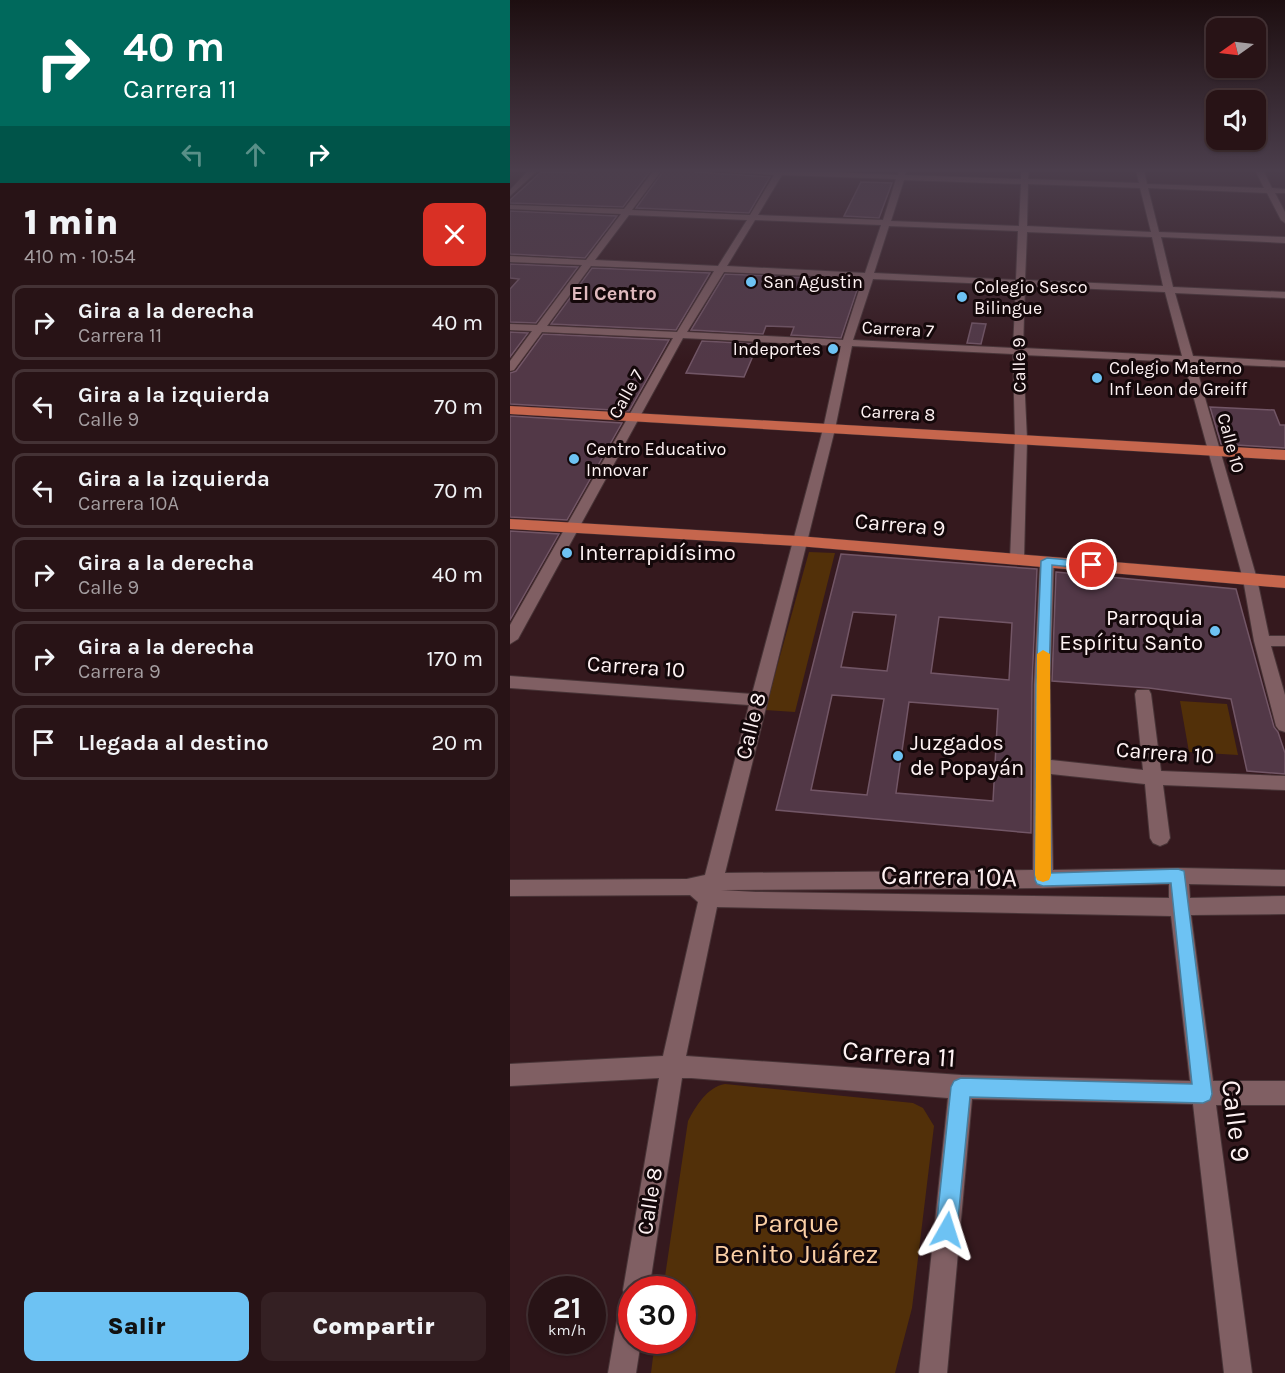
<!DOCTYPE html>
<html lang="es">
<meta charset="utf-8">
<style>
:root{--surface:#281316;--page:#342023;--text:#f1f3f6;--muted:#a59ea1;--line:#443235;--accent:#6dc2f3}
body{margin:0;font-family:Karla,sans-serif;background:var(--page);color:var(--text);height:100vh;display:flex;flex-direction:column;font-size:22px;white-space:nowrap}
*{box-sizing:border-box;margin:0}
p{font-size:20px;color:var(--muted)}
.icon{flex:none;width:33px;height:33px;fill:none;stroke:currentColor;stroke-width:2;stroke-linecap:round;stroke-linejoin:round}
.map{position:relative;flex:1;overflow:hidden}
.panel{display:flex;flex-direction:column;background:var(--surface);width:510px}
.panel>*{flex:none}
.guide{background:#00695c;color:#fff;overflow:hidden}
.needle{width:39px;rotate:256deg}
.buttons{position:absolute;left:696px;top:18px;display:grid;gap:12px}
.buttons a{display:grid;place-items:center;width:60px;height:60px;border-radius:12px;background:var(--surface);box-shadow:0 2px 4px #0004,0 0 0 2px var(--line);font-size:30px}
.speed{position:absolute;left:18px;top:1276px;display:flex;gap:12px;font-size:30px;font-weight:700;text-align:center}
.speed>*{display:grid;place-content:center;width:78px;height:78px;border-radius:50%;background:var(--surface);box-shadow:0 2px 4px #0004,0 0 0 2px var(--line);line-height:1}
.speed small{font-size:15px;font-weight:400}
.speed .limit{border:9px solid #d22;background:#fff;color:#111}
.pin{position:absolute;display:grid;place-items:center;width:51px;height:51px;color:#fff;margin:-26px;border:3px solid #fff;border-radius:50%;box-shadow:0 2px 6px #0007}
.me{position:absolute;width:66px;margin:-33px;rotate:6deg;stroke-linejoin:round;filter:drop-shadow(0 0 4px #0008)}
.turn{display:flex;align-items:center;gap:21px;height:126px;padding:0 24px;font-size:27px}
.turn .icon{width:78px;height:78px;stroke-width:2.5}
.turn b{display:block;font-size:42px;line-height:51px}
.lanes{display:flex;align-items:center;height:57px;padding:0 24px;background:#0003;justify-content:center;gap:30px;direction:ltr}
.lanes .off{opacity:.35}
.round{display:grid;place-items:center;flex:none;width:63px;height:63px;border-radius:12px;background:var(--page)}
.overview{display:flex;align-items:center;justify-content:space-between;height:102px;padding:0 24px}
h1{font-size:36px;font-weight:800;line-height:45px}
.action{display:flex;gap:12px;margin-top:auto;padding:12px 24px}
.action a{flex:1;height:69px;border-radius:12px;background:var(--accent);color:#111;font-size:24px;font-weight:800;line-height:69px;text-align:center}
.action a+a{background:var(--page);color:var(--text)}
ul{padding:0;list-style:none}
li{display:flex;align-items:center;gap:18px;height:75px;margin:0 12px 9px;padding:0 12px;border:3px solid var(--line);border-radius:12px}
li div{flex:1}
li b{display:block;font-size:22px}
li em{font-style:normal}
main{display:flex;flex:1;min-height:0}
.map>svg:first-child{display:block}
</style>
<main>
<section class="panel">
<div class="guide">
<div class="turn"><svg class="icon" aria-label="right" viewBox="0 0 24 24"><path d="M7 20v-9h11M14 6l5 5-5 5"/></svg><div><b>40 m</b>Carrera 11</div></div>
<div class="lanes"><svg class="icon off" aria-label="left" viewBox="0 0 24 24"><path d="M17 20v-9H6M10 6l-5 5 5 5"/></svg><svg class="icon off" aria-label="ahead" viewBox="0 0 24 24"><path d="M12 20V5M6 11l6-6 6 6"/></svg><svg class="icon" aria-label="right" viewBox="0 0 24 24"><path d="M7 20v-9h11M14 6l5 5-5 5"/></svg></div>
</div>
<div class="overview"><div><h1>1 min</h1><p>410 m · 10:54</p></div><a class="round" style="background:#d93025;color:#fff"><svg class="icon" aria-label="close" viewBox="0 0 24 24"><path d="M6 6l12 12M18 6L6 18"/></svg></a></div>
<ul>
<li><svg class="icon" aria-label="right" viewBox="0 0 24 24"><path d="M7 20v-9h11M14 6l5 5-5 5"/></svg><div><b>Gira a la derecha</b><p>Carrera 11</p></div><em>40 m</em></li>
<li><svg class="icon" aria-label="left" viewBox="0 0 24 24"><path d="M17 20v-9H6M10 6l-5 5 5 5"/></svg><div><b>Gira a la izquierda</b><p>Calle 9</p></div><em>70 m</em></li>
<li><svg class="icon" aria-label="left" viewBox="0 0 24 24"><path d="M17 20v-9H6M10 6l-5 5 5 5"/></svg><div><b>Gira a la izquierda</b><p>Carrera 10A</p></div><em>70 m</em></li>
<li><svg class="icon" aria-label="right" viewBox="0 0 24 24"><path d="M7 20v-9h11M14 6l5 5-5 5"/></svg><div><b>Gira a la derecha</b><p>Calle 9</p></div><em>40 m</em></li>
<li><svg class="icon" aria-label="right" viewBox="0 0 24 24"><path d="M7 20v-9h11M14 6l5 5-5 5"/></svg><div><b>Gira a la derecha</b><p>Carrera 9</p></div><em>170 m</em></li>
<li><svg class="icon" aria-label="arrive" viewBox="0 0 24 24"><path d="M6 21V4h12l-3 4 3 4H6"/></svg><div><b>Llegada al destino</b></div><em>20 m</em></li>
</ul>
<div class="action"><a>Salir</a><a>Compartir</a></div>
</section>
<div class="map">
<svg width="775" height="1373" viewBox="0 0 775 1373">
<rect width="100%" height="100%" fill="#35191e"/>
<path fill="#523009" d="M299,552l26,1 -40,159 -30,-2z
M670,701l47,3 11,51 -49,-3z
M215,1084l188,19 10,5 11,18 -22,182 -17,65h-244l4,-32h27v-51h-19l25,-169c8,-15 19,-34 37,-37z"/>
<path fill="#523847" stroke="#725666" stroke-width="1.5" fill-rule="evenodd" d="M69,170h72l-28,37 -113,-4v-3l31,-28 35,1z
M154,170h29l2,2 75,5 -21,36 -113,-5z
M351,182l31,1 -13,35 -35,-2z
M0,211l107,5 -32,42 -75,-4z
M0,264l68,3 -42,56 -26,-1v-33l9,-10 -9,-1z
M82,268l118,5 -34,57 -125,-6z
M215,274l126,6 -1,3 9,1 -18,54 -50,-3 3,-8 -28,-1 -3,8 -72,-4z
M462,323l14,1 -5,20 -14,-1z
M0,332l18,1 -18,24z
M33,334l126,6 -40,71 -119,-7v-31l6,-2z
M192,341l56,3 -14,33 -58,-4z
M700,407l64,3 6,15h5v23l-64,-4z
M0,416l112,7 -55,97 -57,-3z
M0,531l49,3 -49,86z
M331,554l196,15 -5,115 -1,149 -255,-23zM343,612l43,3 -9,56 -46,-4zM429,617l73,6 -3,57 -78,-7zM322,695l52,4 -17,96 -56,-5zM399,702l89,7 -5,92 -97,-8z
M546,572l180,17 38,138 4,5 7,21v21l-38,-3 -16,-72 -82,-11 -97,-7z"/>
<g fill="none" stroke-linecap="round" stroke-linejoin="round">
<defs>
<path id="minor" d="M19,170h9l-28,26v-6z
M144,170h8l-30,40 118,5 24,-40 -79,-5h90l113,5 1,-5h8l-2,5 116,4v-9h8l-1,9 111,4 -3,-13h8l3,14 117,4 -9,-18h8l9,18 13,1v4h-10l10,19v11l-4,-3 -14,-27 -119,-5 11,44 126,5v6l-124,-6 12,50 112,5v6l-110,-5 18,63 92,5v6l-90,-4 62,216 12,57h16v10h-14l14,49v37l-6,-2 -3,-4 -22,-85 -11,-62 -59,-217 -161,-7 4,84 -3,120 -7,4 -7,-4 5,-120 -2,-85 -161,-8 -17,83 -110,444 308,-3 1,-186 6,-123 7,-4 7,4 -4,123 1,76 92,10 -8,-76 2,-4h12l2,4 10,77 124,5v14l-122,-5 7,53 -3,5 -7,3 -7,-3 -3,-5 -5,-54 -94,-10 2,96 125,-2 107,2v16l-96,-2 1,14 95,-2v18l-94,1 22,166h72v24h-69l36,268h-28l-31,-269 -221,-5 -25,274h-28l29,-275 -257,-20h-9l-33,212h-17v51h9l-5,32h-28l10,-58 4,-10 9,-3 -5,-2 -3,-10 36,-212 -149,8v-22l153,-8 35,-154 -8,-7 -180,1v-16l177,-1 18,-4 44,-170 -239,-17v-12l242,18 71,-265 18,-83 -158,-8 -165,301 -8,5v-19l163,-287 -131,-6 -28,38 -4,1v-10l22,-30 -22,-1v-6l27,1 45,-60 -72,-3v-6l76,4 35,-46 -111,-5v-4l114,4zM272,175l114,4 -13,41 -125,-5zM394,180l117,4 -2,42 -128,-5zM518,184l112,4 11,44 -124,-6zM119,215l118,5 -29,46 -123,-6zM245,220l126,5 -16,48 -138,-7zM379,226l129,5 -2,49 -142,-7zM517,232l125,5 11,49 -138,-6zM81,266l123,5 -37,61 -130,-6zM214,272l139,6 -20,62 -156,-8zM363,279l143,6 -3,63 -160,-8zM515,286l140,6 17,64 -159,-8zM659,884v14l-413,-6 -35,-2 322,-2zM207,907l454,9 19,165 -229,-6 -275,-19z"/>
<path id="major" d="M0,406l775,44v10l-775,-46z
M0,519l288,17 487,40v12l-487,-42 -288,-17z"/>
</defs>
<use href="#minor" stroke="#483437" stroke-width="2"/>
<use href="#major" stroke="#483437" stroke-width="1"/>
<use href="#minor" fill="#805f63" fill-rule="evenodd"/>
<use href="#major" fill="#c6664d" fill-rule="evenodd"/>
</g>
<linearGradient id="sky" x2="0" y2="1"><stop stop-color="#1d0e10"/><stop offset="0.47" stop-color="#4b3e4c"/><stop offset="1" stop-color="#4b3e4c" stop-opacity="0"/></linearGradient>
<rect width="775" height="362" fill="url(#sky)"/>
<path fill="#6dc2f3" stroke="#477e9e" stroke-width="1.5" d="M537,558l45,4 6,3 -6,4 -40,-4 -3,119 2,189 127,-4 6,2 28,223 -2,6 -7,3 -233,-6 -13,133 -3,8 -7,3 -8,-3 -3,-8 15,-143 3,-6 7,-3 231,6 -21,-201 -128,3 -6,-2 -2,-4 1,-196 5,-123z"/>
<path fill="#f59e0b" d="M533,650l7,4 1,221 -2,5 -6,2 -6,-2 -2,-5 2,-221z"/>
<g fill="#6dc2f3" stroke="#14080a" stroke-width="2">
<circle cx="241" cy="282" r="6"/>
<circle cx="452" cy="297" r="6"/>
<circle cx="323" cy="349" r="6"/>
<circle cx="587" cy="378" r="6"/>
<circle cx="64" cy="459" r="6"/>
<circle cx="57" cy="553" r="6"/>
<circle cx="705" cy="631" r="6"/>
<circle cx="388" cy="756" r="6"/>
</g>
<g text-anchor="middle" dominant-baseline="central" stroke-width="6" stroke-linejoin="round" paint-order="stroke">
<g font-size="18" fill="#fef2f3" stroke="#14080a" text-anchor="start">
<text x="253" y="282">San Agustin</text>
<text x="464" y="287">Colegio Sesco<tspan x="464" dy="21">Bilingue</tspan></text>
<text x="311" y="349" text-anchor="end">Indeportes</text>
<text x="599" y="368">Colegio Materno<tspan x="599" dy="21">Inf Leon de Greiff</tspan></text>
<text x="76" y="449">Centro Educativo<tspan x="76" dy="21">Innovar</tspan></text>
</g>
<g font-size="18" fill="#fef2f3" stroke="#14080a">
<text transform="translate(388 329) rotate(3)">Carrera 7</text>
<text transform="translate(509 365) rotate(-91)">Calle 9</text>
<text transform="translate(116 394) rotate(-61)">Calle 7</text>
<text transform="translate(388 413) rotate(3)">Carrera 8</text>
<text transform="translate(721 443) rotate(75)">Calle 10</text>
</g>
<g font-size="20" font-weight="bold" fill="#e0babe" stroke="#14080a">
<text x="104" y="293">El Centro</text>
</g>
<g font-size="22" fill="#fef2f3" stroke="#14080a">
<text transform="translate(390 525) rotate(5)">Carrera 9</text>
<text transform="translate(126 667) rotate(4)">Carrera 10</text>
<text transform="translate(241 726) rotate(-76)">Calle 8</text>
<text transform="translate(655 753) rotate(4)">Carrera 10</text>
<text transform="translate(140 1201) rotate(-81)">Calle 8</text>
</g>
<g font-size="22" fill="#fef2f3" stroke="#14080a" text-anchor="start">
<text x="69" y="553">Interrapidísimo</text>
<text x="693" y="618" text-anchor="end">Parroquia<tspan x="693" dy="25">Espíritu Santo</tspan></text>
<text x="400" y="743">Juzgados<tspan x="400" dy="25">de Popayán</tspan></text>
</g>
<g font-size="27" fill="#fef2f3" stroke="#14080a">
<text transform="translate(439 876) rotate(1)">Carrera 10A</text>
<text transform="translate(389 1054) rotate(4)">Carrera 11</text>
<text transform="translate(726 1121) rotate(83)">Calle 9</text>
</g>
<g font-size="27" fill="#fbcfa5" stroke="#14080a">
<text x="286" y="1223">Parque<tspan x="286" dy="31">Benito Juárez</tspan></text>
</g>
</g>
</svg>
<div class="buttons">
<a><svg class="needle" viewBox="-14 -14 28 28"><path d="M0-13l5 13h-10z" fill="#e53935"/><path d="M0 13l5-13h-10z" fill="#a59ea1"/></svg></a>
<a><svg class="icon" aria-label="sound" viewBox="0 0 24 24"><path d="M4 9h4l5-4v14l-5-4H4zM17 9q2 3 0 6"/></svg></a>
</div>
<div class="speed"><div>21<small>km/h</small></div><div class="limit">30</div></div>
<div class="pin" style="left:582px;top:565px;background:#d93025"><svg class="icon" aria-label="arrive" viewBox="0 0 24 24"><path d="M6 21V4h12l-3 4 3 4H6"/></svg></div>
<svg class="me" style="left:437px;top:1230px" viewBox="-20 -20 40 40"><path d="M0-17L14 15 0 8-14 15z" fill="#6dc2f3" stroke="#fff" stroke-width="4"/></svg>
</div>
</main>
